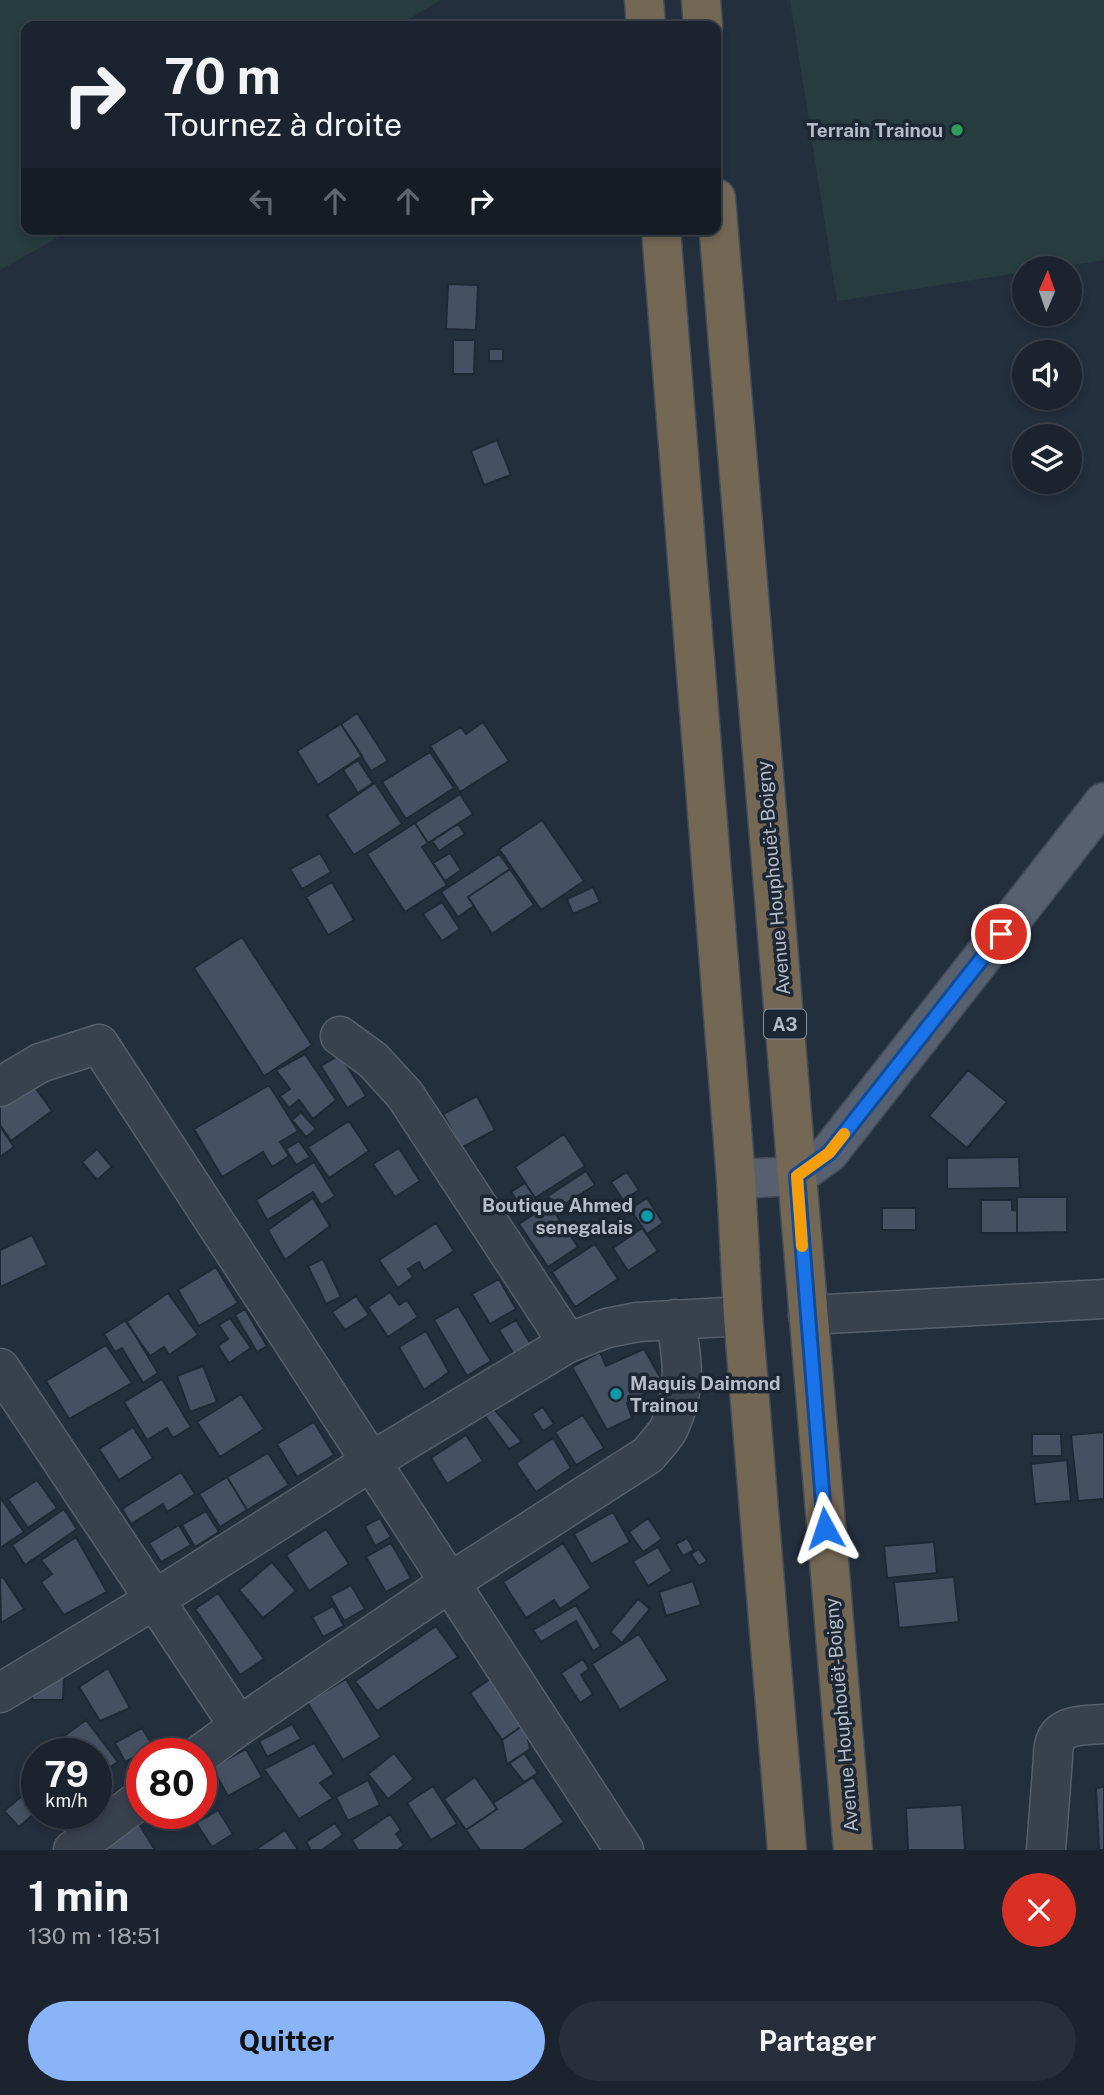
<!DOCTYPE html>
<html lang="fr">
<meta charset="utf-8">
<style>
:root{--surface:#1b232e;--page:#282f3a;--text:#f1f3f6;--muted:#a0a4aa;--line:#39404a;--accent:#8ab4f8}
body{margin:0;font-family:"Public Sans",sans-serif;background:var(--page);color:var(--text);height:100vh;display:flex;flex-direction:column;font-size:26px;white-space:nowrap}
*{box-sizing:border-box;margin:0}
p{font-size:23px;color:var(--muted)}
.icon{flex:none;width:38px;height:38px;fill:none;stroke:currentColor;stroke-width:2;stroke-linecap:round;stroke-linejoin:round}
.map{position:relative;height:1850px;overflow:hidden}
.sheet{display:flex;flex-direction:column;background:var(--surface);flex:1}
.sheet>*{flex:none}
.banner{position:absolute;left:21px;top:21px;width:700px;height:214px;border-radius:14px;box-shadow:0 4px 10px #0003,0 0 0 2px var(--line);background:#1b232e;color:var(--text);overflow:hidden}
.needle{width:46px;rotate:2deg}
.tools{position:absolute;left:1012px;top:256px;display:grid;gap:14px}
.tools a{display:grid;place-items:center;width:70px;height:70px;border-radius:50%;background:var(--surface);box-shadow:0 4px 10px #0003,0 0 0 2px var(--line);font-size:35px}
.speed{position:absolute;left:21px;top:1738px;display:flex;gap:14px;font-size:35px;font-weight:700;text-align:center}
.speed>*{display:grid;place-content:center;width:91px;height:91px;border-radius:50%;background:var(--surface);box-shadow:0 4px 10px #0003,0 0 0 2px var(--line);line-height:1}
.speed small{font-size:18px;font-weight:400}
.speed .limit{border:10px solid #d22;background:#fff;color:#111}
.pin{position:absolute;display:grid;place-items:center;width:60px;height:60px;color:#fff;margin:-30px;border:4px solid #fff;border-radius:50%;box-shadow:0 2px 7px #0007}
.me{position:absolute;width:77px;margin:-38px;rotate:355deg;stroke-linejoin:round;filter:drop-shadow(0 0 5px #0008)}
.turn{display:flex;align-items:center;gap:24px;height:147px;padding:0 28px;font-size:32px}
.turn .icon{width:91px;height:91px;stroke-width:2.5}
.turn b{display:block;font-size:49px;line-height:60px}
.lanes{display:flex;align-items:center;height:66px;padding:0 28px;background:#0003;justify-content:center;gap:35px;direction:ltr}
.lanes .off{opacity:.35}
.round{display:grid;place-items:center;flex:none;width:74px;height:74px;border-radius:37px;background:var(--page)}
.overview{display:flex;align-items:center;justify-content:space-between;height:119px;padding:0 28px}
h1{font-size:42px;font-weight:700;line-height:52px}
.cta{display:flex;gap:14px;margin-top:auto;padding:14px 28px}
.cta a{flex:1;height:80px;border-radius:42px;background:var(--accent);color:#111;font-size:28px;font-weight:700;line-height:80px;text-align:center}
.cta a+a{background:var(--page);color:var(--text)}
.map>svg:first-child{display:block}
</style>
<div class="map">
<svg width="1104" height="1850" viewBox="0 0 1104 1850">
<rect width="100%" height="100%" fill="#242f3e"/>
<path fill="#263c3f" d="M0,0h440l-42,26h-372v203h47l-73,41z
M790,0h314v260l-50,8h-30v4l-187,29z"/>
<path fill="#455162" stroke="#1f2835" stroke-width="2" d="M448,284l30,1 -2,45 -30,-1z
M453,340h22l-1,34h-21z
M489,349h14v12h-14z
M497,440l14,35 -27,10 -13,-34z
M357,713l31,48 -17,10 -30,-47z
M483,722l26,39 -49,31 -30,-46 31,-19 5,7z
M341,724l21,32 -44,29 -21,-34z
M430,752l24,36 -48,31 -24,-37z
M358,760l15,23 -15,10 -15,-23z
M375,783l27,41 -48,31 -27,-40z
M460,794l13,20 -45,29 -13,-20z
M542,820l42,61 -43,29 -42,-61z
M415,823l13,20 -6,4 25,38 -42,27 -38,-58z
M458,824l7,10 -26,17 -7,-10z
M320,853l11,19 -29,17 -12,-20z
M450,853l11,17 -16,11 -12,-18z
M499,854l11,15 -42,28 6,9 -16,11 -17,-25z
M510,869l24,36 -42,29 -24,-37z
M332,882l22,38 -26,15 -22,-38z
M593,887l7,15 -27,12 -6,-15z
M442,902l18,27 -18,12 -19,-27z
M242,937l70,108 -48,31 -70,-108z
M305,1054l31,46 -23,19 -14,-19 -10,8 -9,-12 10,-7 -14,-19z
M340,1055l26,41 -19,12 -26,-42z
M968,1070l39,32 -40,46 -38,-32z
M32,1083l20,28 -41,30 -11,-16v-20z
M269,1085l29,46 -18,11 9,14 -17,11 -9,-15 -41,25 -28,-48z
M477,1096l18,34 -34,18 -18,-34z
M301,1112l15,17 -10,8 -14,-17z
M349,1121l20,30 -40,27 -21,-31z
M0,1126l14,21 -14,10z
M564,1134l21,32 -50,32 -20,-31z
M299,1141l11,16 -14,8 -10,-16z
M399,1148l21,33 -25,16 -22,-33z
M97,1149l15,18 -15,13 -15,-18z
M1019,1157l1,31 -73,1v-31z
M314,1162l21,34 -14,9 -8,-13 -46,28 -11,-20z
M586,1171l9,14 -38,24 -9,-13z
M627,1172l12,18 -16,10 -12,-18z
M525,1183l15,22 -14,9 -15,-22z
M1017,1197h50v35l-50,1z
M313,1198l17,28 -45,34 -17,-30z
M647,1198l16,25 -16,11 -17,-25z
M981,1200h31v10l5,1v22h-36z
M549,1204l29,43 -30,20 -29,-43z
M882,1208h34v22h-34z
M436,1223l18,28 -30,20 -5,-9 -11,7 5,8 -15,11 -19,-28z
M642,1228l16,23 -30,20 -15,-23z
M32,1235l15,30 -47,22v-37z
M595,1244l23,35 -43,28 -23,-35z
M323,1259l18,38 -15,7 -18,-38z
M216,1267l22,36 -39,23 -21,-36z
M499,1279l17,30 -26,15 -18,-30z
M390,1292l9,13 8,-5 11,17 -30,20 -20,-30z
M168,1293l30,42 -29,20 -5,-8 -14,9 -24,-34z
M356,1296l13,19 -24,15 -13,-18z
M458,1306l33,55 -24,15 -33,-56z
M245,1309l22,37 -10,6 -22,-37z
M230,1318l21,30 -22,15 -11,-17 10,-7 -9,-14z
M126,1320l32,53 -15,10 -21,-35 -7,4 -11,-18z
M516,1320l19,31 -17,10 -19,-31z
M426,1331l23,41 -25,18 -25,-43z
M106,1345l26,38 -63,36 -23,-38z
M644,1349l20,35 -37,19 5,15 -25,12 -35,-63 28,-15 6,14z
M203,1366l14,36 -27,10 -13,-36z
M162,1379l29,48 -18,11 -6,-10 -20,12 -23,-38z
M241,1394l23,35 -44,28 -23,-35z
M543,1407l11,17 -11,7 -11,-17z
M495,1410l27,32 -13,7 -24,-33z
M583,1415l21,33 -28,17 -21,-33z
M314,1422l20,33 -37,22 -20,-33z
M133,1427l20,31 -34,22 -20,-31z
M1104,1432v67l-26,2 -7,-66z
M1032,1434h29l1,22h-30z
M466,1435l17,26 -36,23 -16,-26z
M553,1438l18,30 -35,24 -20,-29z
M268,1453l21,32 -42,25 -20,-33z
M1067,1460l4,41 -36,3 -4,-40z
M181,1472l14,22 -28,18 -4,-8 -32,20 -9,-15z
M227,1477l20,33 -27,17 -21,-33z
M37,1480l20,28 -29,20 -20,-29z
M0,1497l24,35 -24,16z
M64,1509l13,20 -52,36 -13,-20z
M206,1511l13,21 -24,15 -13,-22z
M613,1512l17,30 -39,22 -17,-30z
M380,1518l11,19 -16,9 -10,-20z
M648,1518l14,21 -19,13 -14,-20z
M179,1525l12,20 -30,17 -12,-19z
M326,1529l23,35 -40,27 -23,-36z
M76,1537l31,55 -43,23 -23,-33 11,-8 -11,-14z
M687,1538l7,12 -11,6 -7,-12z
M934,1542l3,31 -50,5 -3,-32z
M391,1543l20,35 -25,14 -20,-35z
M563,1543l28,45 -31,21 -6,-9 -28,18 -23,-36z
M658,1547l14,24 -24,15 -15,-25z
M699,1549l8,12 -8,5 -8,-12z
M272,1562l24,29 -33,27 -24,-28z
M3,1577l21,32 -23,14 -1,-45z
M954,1577l5,45 -60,6 -5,-46z
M693,1581l8,24 -35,11 -7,-24z
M351,1585l14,24 -21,12 -14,-25z
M218,1593l46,66 -24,16 -45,-66z
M638,1599l12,10 -28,34 -12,-11z
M576,1605l25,41 -8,5 -17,-30 -35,21 -8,-12z
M333,1606l11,20 -21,11 -11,-20z
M436,1626l22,31 -81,54 -22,-30z
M639,1634l29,46 -48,30 -28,-46z
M583,1659l6,10 -8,6 12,19 -13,9 -19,-30z
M108,1668l22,40 -30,13 -21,-34z
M32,1676h32l-1,24h-31z
M493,1677l32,47 -23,16 -32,-47z
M346,1679l35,58 -38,23 -36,-58z
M86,1720l32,42 -22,15v-23h-25l-11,-15z
M292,1724l9,15 -34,18 -8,-16z
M525,1724l5,25 -23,16 -5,-25z
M142,1728l11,18 -28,16 -10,-19z
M314,1743l20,31 -14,9 13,15 -34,21 -35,-50z
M246,1749l16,28 -34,19 -16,-28z
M394,1753l20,26 -26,20 -20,-25z
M524,1753l14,20 -14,9 -15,-19z
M475,1777l22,32 -31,21 -22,-31z
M533,1777l31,45 -41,28h-43l-14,-20 31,-21 -4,-6z
M368,1780l12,25 -32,16 -12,-24z
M35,1785l2,3v23l-18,16 -15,-16z
M433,1786l24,38 -26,16 -24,-37z
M1104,1787v63h-5l-3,-62z
M962,1805l3,45h-57l-2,-42z
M218,1810l15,24 -21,13 -16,-24z
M390,1814l11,16 -5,4 8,11 -6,5h-40l-6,-10z
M335,1823l8,12 -21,15h-11l-5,-8z
M139,1824l16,26h-53z
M285,1830l13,20h-43z"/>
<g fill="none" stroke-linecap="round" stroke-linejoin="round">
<defs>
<path id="minor" d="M340,1036l33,24 32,35 163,248
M0,1087l40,-24 59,-19 525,806
M808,1315l296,-16
M0,1368l239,358
M0,1693l154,-93 218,-139 196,-118 39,-15 31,-6 105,-6
M201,1754l38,-28 210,-143 199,-128c7,-9 16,-17 21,-27 18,-38 14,-69 6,-109
M73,1850l69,-52
M1046,1850l7,-92c-1,-35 24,-32 51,-34"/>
<path id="major" d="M736,1179l61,-3 32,-23 275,-351"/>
<path id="highway" d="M644,0l2,26
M701,0l2,26
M716,198l137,1652
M661,229l75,950 7,137 44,534"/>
</defs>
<use href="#minor" stroke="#565f6c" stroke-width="41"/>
<use href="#major" stroke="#414a57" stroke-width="41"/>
<use href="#highway" stroke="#434c59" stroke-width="41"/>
<use href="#minor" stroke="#38414e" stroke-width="38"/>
<use href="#major" stroke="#56606e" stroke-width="38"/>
<use href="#highway" stroke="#746855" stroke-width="38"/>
</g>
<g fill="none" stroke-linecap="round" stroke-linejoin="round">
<defs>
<path id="route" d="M825,1528l-28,-352 32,-23 172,-219"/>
</defs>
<use href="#route" stroke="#114b97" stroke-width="18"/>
<use href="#route" stroke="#1a73e8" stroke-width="12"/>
<path stroke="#f59e0b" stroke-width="12" d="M802,1246l-5,-70 32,-23 15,-19"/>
</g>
<circle fill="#2e9e5b" stroke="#1d2633" stroke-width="2.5" cx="957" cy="130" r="7"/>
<g fill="#0f9aa8" stroke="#1d2633" stroke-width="2.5">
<circle cx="647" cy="1216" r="7"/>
<circle cx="616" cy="1394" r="7"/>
</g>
<g text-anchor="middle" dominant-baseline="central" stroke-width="7" stroke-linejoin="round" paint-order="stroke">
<rect fill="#1d2633" stroke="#878f9c" stroke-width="2" x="764" y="1009.5" width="42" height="29" rx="5"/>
<g font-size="18" font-weight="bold" fill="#b4bcc9">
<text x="785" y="1024">A3</text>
</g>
<g font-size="19" font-weight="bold" fill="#b4bcc9" stroke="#1d2633" text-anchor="end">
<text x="943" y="130">Terrain Trainou</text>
<text x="633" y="1205">Boutique Ahmed<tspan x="633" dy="22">senegalais</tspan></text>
<text x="630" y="1383" text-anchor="start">Maquis Daimond<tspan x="630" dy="22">Trainou</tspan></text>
</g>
<g font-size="19" fill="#b4bcc9" stroke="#1d2633">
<text transform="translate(773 878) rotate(-95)">Avenue Houphouët-Boigny</text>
<text transform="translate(841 1715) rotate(-95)">Avenue Houphouët-Boigny</text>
</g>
</g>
</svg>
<div class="tools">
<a><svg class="needle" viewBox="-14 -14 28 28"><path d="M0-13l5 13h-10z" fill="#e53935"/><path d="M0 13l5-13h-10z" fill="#a0a4aa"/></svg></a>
<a><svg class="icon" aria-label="sound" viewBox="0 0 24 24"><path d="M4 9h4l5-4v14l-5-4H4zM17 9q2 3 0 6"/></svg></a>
<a><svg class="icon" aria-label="layers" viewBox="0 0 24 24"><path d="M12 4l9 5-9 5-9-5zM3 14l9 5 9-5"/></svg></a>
</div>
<div class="speed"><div>79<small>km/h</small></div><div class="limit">80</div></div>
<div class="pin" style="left:1001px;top:934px;background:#d93025"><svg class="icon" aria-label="arrive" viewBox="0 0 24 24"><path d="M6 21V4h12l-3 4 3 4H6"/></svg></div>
<svg class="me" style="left:825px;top:1528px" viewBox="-20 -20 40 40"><path d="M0-17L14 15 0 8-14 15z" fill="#1a73e8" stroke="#fff" stroke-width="4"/></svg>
<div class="banner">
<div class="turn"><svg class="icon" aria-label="right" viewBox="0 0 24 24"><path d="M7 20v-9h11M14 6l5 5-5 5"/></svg><div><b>70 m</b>Tournez à droite</div></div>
<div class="lanes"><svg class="icon off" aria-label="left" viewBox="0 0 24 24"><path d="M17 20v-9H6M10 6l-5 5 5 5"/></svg><svg class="icon off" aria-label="ahead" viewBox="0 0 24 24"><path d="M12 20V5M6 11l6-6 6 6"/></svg><svg class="icon off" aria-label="ahead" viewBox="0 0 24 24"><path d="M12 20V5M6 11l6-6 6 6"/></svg><svg class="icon" aria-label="right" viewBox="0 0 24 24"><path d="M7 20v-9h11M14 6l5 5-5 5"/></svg></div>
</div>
</div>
<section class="sheet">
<div class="overview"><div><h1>1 min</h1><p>130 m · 18:51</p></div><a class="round" style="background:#d93025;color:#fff"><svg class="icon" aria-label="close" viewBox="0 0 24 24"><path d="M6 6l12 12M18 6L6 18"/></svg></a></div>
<div class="cta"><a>Quitter</a><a>Partager</a></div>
</section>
